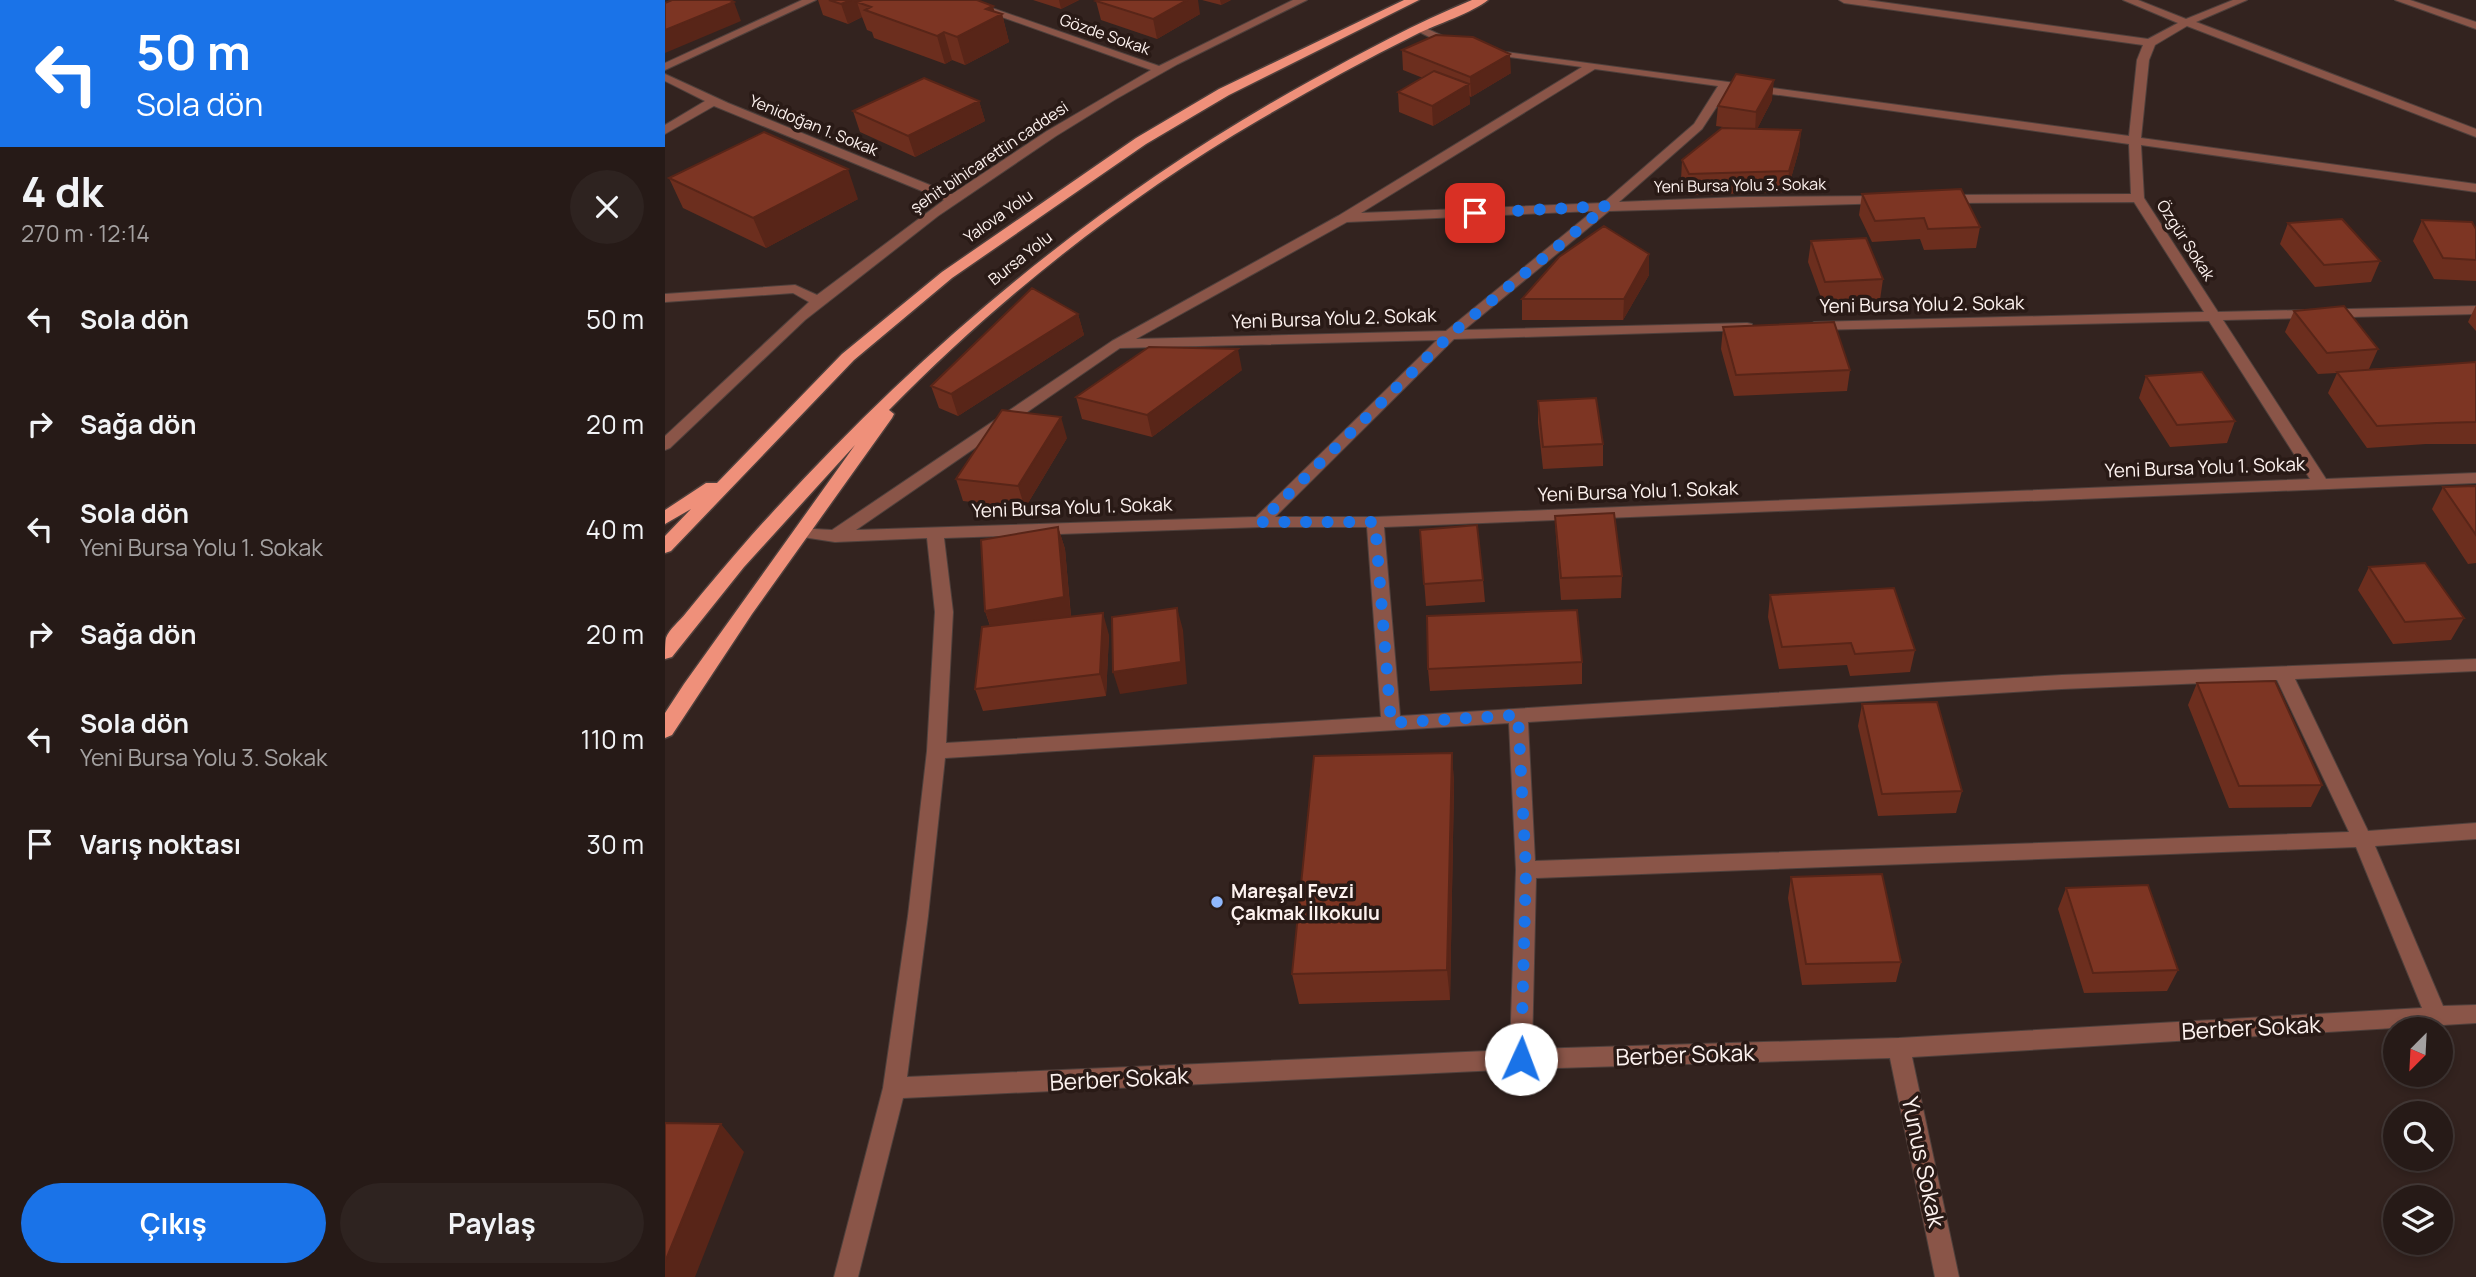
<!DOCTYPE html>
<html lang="tr">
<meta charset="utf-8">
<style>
:root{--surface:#261a17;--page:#2e2320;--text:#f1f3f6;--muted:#a4a1a1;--line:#423836;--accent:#1a73e8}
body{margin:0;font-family:Manrope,sans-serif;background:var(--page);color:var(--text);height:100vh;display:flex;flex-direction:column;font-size:26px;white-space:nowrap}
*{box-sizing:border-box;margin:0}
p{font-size:23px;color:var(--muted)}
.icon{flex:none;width:38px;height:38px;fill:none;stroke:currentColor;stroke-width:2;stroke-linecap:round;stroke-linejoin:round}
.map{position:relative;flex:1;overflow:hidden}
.panel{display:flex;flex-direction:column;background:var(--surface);width:665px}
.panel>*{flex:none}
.guide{background:#1a73e8;color:#fff;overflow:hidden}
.needle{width:46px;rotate:204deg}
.buttons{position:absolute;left:1718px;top:1017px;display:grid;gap:14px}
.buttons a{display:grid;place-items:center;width:70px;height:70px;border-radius:50%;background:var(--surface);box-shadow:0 4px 10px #0003,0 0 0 2px var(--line);font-size:35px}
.pin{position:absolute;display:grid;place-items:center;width:60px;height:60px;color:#fff;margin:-30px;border-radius:14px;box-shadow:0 4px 10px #0006}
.me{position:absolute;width:77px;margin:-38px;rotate:2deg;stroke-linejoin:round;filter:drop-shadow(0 0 5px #0008)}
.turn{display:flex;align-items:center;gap:24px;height:147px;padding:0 21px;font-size:32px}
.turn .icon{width:91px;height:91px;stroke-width:2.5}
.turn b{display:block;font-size:49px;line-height:60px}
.round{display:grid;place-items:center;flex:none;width:74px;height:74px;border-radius:37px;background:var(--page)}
.summary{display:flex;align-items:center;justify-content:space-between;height:119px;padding:0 21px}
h1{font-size:42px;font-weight:700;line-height:52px}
.cta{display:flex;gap:14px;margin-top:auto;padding:14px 21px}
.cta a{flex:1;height:80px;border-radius:42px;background:var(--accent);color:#fff;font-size:28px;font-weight:700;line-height:80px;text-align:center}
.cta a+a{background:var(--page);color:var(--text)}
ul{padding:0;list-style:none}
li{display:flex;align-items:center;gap:21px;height:105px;padding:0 21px}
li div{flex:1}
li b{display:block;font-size:26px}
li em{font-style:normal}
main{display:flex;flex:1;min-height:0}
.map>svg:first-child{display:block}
</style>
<main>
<section class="panel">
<div class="guide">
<div class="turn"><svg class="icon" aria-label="left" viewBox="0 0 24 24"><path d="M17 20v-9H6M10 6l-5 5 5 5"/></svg><div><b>50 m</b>Sola dön</div></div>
</div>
<div class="summary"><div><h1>4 dk</h1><p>270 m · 12:14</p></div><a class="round"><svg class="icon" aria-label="close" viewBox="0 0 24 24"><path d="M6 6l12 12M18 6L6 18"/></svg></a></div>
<ul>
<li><svg class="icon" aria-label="left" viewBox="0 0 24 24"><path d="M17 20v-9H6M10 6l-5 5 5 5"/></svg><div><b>Sola dön</b></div><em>50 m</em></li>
<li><svg class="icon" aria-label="right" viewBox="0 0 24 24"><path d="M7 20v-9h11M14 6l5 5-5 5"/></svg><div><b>Sağa dön</b></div><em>20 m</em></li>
<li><svg class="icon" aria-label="left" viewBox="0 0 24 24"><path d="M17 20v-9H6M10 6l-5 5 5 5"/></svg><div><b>Sola dön</b><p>Yeni Bursa Yolu 1. Sokak</p></div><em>40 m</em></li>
<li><svg class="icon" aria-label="right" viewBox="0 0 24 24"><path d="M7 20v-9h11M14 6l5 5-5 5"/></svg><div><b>Sağa dön</b></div><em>20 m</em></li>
<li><svg class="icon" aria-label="left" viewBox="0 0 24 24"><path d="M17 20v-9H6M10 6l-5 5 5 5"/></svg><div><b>Sola dön</b><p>Yeni Bursa Yolu 3. Sokak</p></div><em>110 m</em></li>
<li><svg class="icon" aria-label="arrive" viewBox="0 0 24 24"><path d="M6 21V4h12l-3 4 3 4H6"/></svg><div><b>Varış noktası</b></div><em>30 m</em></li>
</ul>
<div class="cta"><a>Çıkış</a><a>Paylaş</a></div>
</section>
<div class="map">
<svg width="1811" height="1277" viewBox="0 0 1811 1277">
<rect width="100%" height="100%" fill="#33231f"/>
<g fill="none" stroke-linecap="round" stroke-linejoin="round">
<defs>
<path id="minor" d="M137,0h14l-151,70v-7z
M289,0h15l190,66 134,-66h14l-129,64 -62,35 -60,37 -118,80 -133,104 -135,128 -5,2v-14l144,-134 -16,-9 -128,9v-8l130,-9 22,10 127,-95 -230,-94 -49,28v-9l40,-24 -40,-20v-7l63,29 224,91 95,-63 104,-61z
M1174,0h28l281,39 30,-16 -55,-23h15l48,19 47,-19h14l-51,22 280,107v8l-289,-111 -32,19 -6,15 -8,78 335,46v8l-335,-47 3,53 74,114 258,-6v8l-253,6 103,159 150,-6v10l-1092,44 16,189 662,-41 414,-16v12l-181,8 73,152 108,-8v16l-101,7 68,160 33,-1v18l-564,34 47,220h-24l-45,-219 -369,11 -618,29 -45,179h-24l49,-189 25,-172 19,-165 8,-139 -8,-74 -92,4 -39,-6 -2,-4 2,-4 36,2 280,-189 226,-125 244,-149 -94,-13 -6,-3 2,-2 645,87 8,-76 6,-15 -299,-42zM930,69l123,17 -24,38 -91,79 -242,10zM1064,88l400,56 2,50 -187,1 -6,4 6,4 190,-1 70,110 -390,10 -7,4 7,4 395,-9 101,158 -935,38h-100l179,-178 298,-9v-6l-5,-1 -283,7 145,-119 281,-8v-6l-5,-1 -145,1 -121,5 83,-73zM928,211l-147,120 -310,8 211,-117zM772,340l-181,177 -400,13 264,-182zM595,527h107l14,190 -435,26 7,-131 -9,-74zM1612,680l72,152 -814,29 -7,-139 534,-33zM844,723l7,147 -6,180 -603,27 21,-161 17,-158zM1691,847l66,161 -523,30 -367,11 4,-171z
M1730,0h15l66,22v7z
M754,25l39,18 2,2 -10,2 -35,-17 -2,-2z"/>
<path id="trunk" d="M739,0h15l-190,95 -83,49 -194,134 -98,82 -183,191 -6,2v-17l26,-27 -26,15v-14l41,-27h11l125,-129 100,-82 194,-134 83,-49z
M807,0h16c-14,12 -53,25 -71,34 -54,27 -107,56 -158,86 -132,77 -263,180 -370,290l5,4 -2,4 -140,196 -80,121 -7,3v-25l19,-29 171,-239 -111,122 -72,90 -7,2c0,-6 0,-16 1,-21 3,-9 14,-17 20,-25 21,-26 43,-52 65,-77 164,-183 343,-336 559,-455 53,-29 106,-58 162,-81z"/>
</defs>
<use href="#minor" stroke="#4f403c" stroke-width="2"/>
<use href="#trunk" stroke="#4f403c" stroke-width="3"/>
<use href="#minor" fill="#8a5548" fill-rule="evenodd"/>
<use href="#trunk" fill="#ef907a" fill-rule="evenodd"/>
</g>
<path fill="#6c2e1e" d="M153,0h159l18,12 7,2 7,28 -44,23 -13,-5 -7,4 -71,-26 -2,-6 -5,-2 -5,-13 -14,7 -25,-9z
M368,0h46l-18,9z
M537,0h29l-10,5z
M431,1l104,13 -43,25 -56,-19z
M737,50l109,23 -40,24 -2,-1 1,8 -37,22 -34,-14 -1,-20 25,-14 -20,-8z
M1107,100l-15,29 44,1 -2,20 -12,42 -99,3 -7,-15 1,-20 48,-32 -14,-2 2,-20z
M314,101l6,20 -70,36 -55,-25 -7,-21z
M4,178l189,21 -92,49 -83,-40z
M1197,194l118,33 -4,21 -52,2 -4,-11 -48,3 -13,-27z
M1757,220l54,9v52l-42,-2 -21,-38z
M1623,223l92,38 -9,21 -56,5 -35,-43z
M1146,241l72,38 -3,21 -57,3 -15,-41z
M984,254v21l-26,45h-101v-21z
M1811,305v26l-8,-9z
M1629,311l84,38 -9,20 107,-7v82h-50l-59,4 -39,-55 9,-20 -19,1 -33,-42z
M413,314l6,21 -126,81 -19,-8 -8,-22z
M1058,327l127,43 -3,21 -113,5 -13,-47z
M577,370l-90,67 -70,-18 -6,-22z
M1481,376l89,45 -8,22 -57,4 -31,-49z
M873,401l65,43v22l-60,3 -5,-46z
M402,438l-42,70 -62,-7 -7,-22z
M1811,486v77l-8,1 -36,-55 11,-22z
M890,516l67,60 -1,22 -60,2 -5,-62z
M393,527l7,22 6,67 38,19 -3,61 -123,15 -8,-22 15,-63 -5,-15z
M755,530l63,50 2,22 -59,4z
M1704,567l95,51 -13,22 -58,4 -35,-54z
M1105,595l145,55 -5,22 -60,4 -3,-11 -68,4 -11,-52z
M917,662v22l-152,7 -2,-22z
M1532,683l125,102 -11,22 -82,1 -41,-103z
M1197,704l100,87 -6,22 -78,3 -20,-90z
M787,753l2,31 -4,216 -151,4 -7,-30z
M1126,877l110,85 -5,20 -94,3 -14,-87z
M1401,888l112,82 -11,21 -83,2 -26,-84z"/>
<path fill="#582518" d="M186,0h47l-41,2 5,15 -14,7 -7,-20z
M394,0h20l-18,9z
M522,0h11l2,14 -43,25 -4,-20z
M555,0h11l-10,5z
M69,2l7,19 -76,32v-23z
M328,6l3,11 6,-3 7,28 -44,23 -8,-28 29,-28z
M279,32l8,28 -7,4 -8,-28z
M845,54l1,19 -40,24 -1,-20z
M1109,80l-2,20 -17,33 1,-21z
M804,84l1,20 -37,22 -1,-20z
M314,101l6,20 -70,36 -7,-21z
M1136,130l-2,20 -12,42 2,-21z
M183,169l10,30 -92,49 -13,-30z
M984,254v21l-26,45 1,-21z
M413,314l6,21 -126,81 -7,-22z
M573,349l4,21 -90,67 -5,-22z
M396,417l6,21 -42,70 -7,-22z
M393,527l7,22 6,70 -78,14 -8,-22z
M512,608l6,22 4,54 -67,10 -7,-22z
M438,613l6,22 -3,61 -6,-22z
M787,753l2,31 -4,216 -3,-30z
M56,1124l23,28 -49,125h-30v-15z"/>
<path fill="#7d3523" stroke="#582518" stroke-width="2" d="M7,0h58l4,2 -69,28v-27z
M164,0h22l-10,4z
M198,0h114l16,6 -7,3 16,5 -45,23 -13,-5 -7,4 -72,-26 6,-3 -14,-5z
M434,0h88l-34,19 -57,-18z
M771,35l37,2 37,17 -40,23 -68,-27z
M769,71l35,13 -37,22 -34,-14z
M1071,74l38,6 -18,32 -38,-6z
M259,78l55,23 -71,35 -55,-25z
M1057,128l79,2 -12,41 -100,3 -7,-14z
M99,132l84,37 -95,49 -84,-40z
M1296,189l19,38 -52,2 -4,-11 -49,3 -13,-27z
M1677,219l38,42 -56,4 -36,-42z
M1757,220l50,2 4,7v31l-33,-2z
M939,226l45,28 -25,45h-102l37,-42z
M1201,238l17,41 -58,3 -14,-41z
M367,288l46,26 -127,80 -20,-8z
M1679,306l34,43 -51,4 -33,-42z
M1169,322l16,48 -114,5 -13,-48z
M484,347l89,2 -91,66 -71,-18z
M1811,362v60l-39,1 -60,3 -40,-54z
M1537,372l33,49 -58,4 -31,-49z
M931,398l7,46 -60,3 -5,-46z
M337,410l59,7 -43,69 -62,-7z
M1811,486v49l-33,-48z
M949,513l8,63 -61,2 -6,-62z
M812,525l6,55 -59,4 -4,-54z
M393,527l6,70 -79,14 -4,-71z
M1760,563l39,55 -59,4 -36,-55z
M1229,588l21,62 -60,4 -4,-11 -69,4 -12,-52z
M512,608l4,54 -68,10 -1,-55z
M912,610l5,52 -154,7 -1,-53z
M438,613l-3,61 -125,15 7,-62z
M1610,681l47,104 -83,1 -42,-103z
M1272,702l25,89 -80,3 -20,-90z
M787,753l-5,217 -155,4 22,-218z
M1217,874l19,88 -95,2 -15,-87z
M1483,885l30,85 -85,3 -27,-85z
M0,1123l56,1 -56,138z"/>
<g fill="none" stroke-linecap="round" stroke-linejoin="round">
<path stroke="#1a73e8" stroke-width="12" stroke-dasharray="0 21.6" d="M810,213l132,-7 -155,127 -192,189h115l16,201 127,-8 8,155 -5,189"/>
</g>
<circle fill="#8fb8fd" stroke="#291a16" stroke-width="2.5" cx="552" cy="902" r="7"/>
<g text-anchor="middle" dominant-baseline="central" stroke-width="7" stroke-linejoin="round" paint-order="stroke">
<g font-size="16" fill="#fdf2ef" stroke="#291a16">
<text transform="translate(440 34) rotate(19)">Gözde Sokak</text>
<text transform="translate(149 125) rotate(22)">Yenidoğan 1. Sokak</text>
<text transform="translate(324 157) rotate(-34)">şehit bihicarettin caddesi</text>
<text transform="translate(1075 185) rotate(-1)">Yeni Bursa Yolu 3. Sokak</text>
<text transform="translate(333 216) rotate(-35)">Yalova Yolu</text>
<text transform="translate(1521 240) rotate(57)">Özgür Sokak</text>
<text transform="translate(355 258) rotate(-38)">Bursa Yolu</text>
</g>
<g font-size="19" fill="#fdf2ef" stroke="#291a16">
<text transform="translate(1257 304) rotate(-1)">Yeni Bursa Yolu 2. Sokak</text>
<text transform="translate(669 318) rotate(-2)">Yeni Bursa Yolu 2. Sokak</text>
<text transform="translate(1540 467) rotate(-2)">Yeni Bursa Yolu 1. Sokak</text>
<text transform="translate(973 491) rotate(-2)">Yeni Bursa Yolu 1. Sokak</text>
<text transform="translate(407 507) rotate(-2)">Yeni Bursa Yolu 1. Sokak</text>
</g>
<g font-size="19" font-weight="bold" fill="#fdf2ef" stroke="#291a16" text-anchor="start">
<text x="566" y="891">Mareşal Fevzi<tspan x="566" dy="22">Çakmak İlkokulu</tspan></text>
</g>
<g font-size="23" fill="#fdf2ef" stroke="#291a16">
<text transform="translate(1586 1027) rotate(-3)">Berber Sokak</text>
<text transform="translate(1020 1054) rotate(-2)">Berber Sokak</text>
<text transform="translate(454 1078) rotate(-3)">Berber Sokak</text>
<text transform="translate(1259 1162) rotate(78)">Yunus Sokak</text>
</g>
</g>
</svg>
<div class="buttons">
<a><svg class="needle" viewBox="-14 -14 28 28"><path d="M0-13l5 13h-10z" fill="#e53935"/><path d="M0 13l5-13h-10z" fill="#a4a1a1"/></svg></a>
<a><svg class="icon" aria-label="search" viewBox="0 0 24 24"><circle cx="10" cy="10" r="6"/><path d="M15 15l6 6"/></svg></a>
<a><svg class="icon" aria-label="layers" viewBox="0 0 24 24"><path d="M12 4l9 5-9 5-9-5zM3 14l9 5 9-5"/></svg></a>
</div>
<div class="pin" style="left:810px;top:213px;background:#d93025"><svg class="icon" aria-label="arrive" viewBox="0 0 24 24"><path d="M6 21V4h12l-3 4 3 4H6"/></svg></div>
<svg class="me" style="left:856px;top:1059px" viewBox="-20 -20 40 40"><circle r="19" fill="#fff"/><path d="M0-13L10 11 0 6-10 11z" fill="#1a73e8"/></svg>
</div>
</main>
